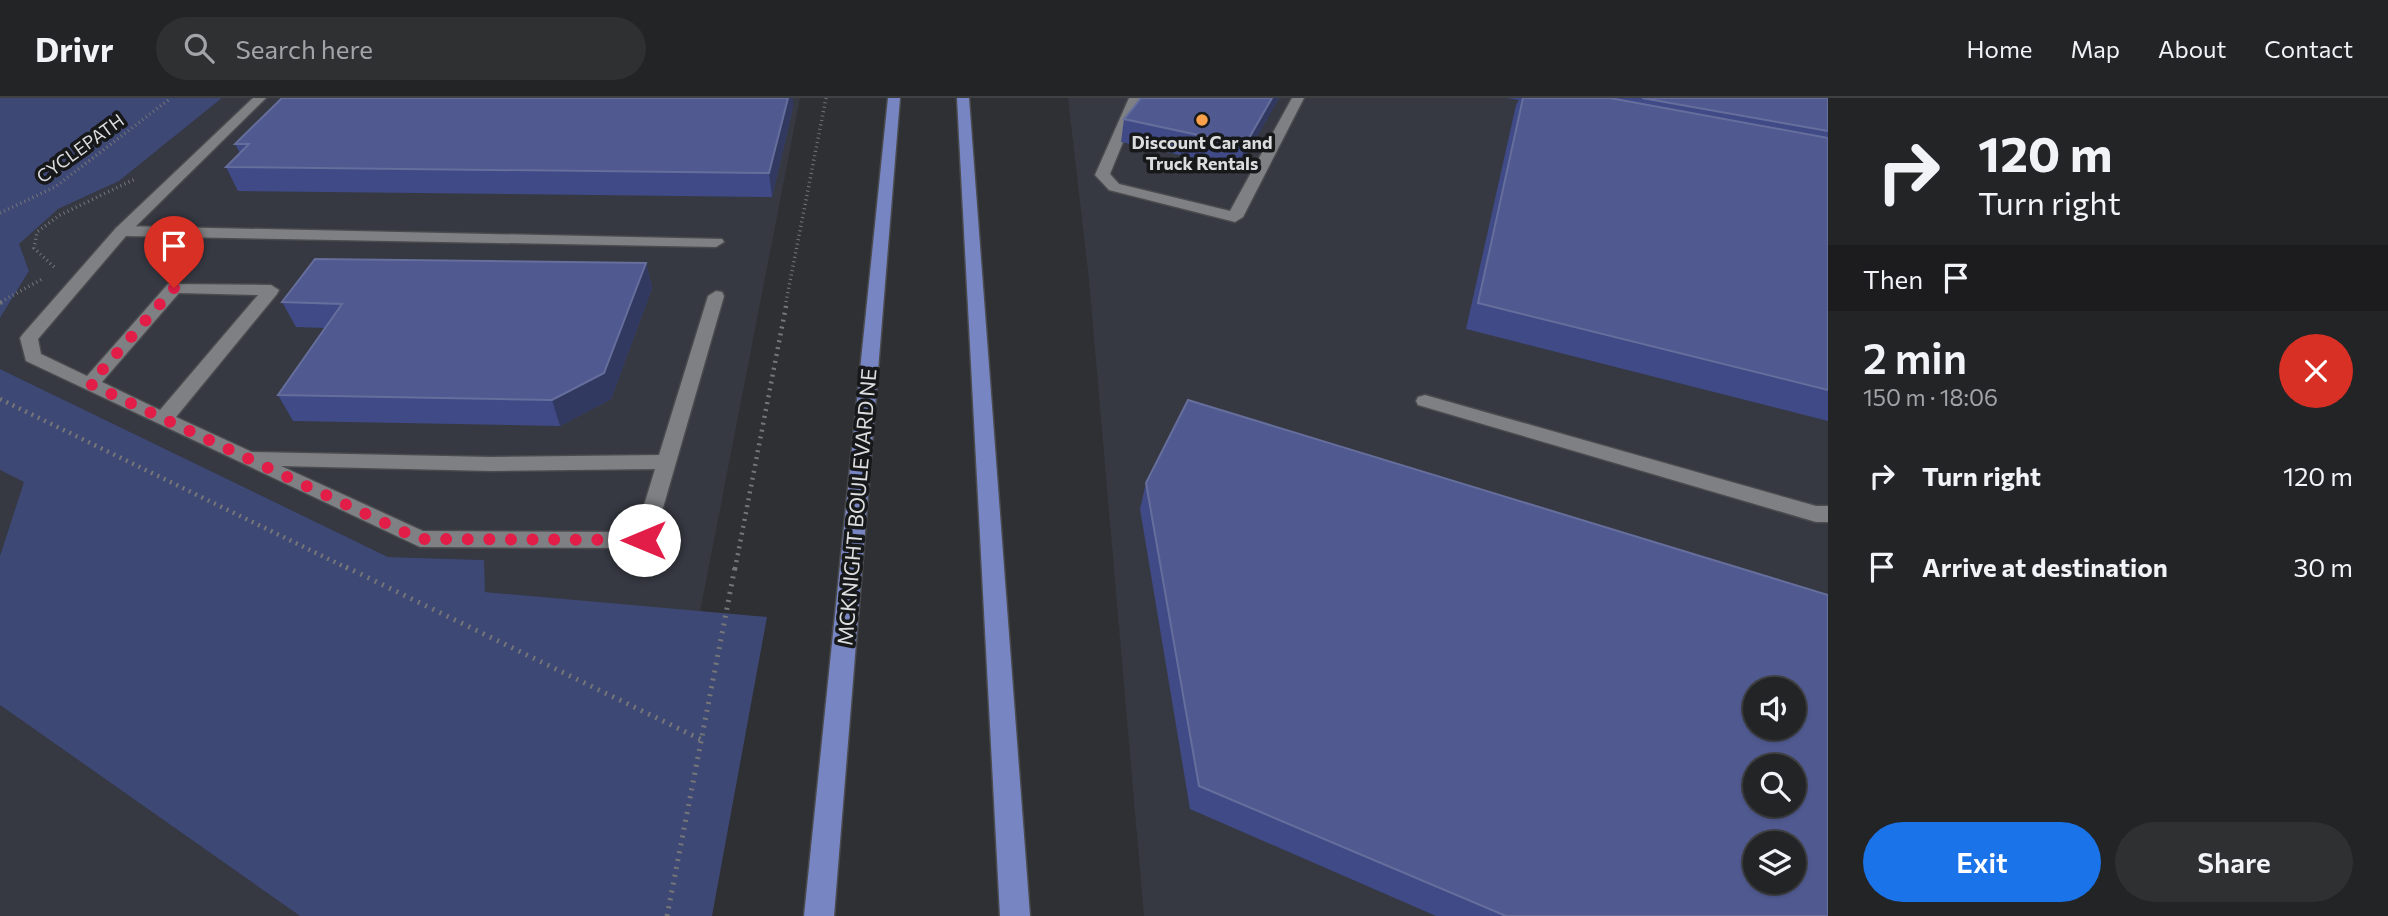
<!DOCTYPE html>
<meta charset="utf-8">
<style>
:root{--surface:#232426;--page:#2f3032;--text:#f1f3f6;--muted:#a3a4a7;--line:#404143;--accent:#1a73e8}
body{margin:0;font-family:Commissioner,sans-serif;background:var(--page);color:var(--text);height:100vh;display:flex;flex-direction:column;font-size:26px;white-space:nowrap}
*{box-sizing:border-box;margin:0}
p{font-size:23px;color:var(--muted)}
.icon{flex:none;width:38px;height:38px;fill:none;stroke:currentColor;stroke-width:2;stroke-linecap:round;stroke-linejoin:round}
.map{position:relative;flex:1;overflow:hidden}
.sheet{display:flex;flex-direction:column;background:var(--surface);width:560px}
.sheet>*{flex:none}
.top-card{background:#232426;color:var(--text);overflow:hidden}
.fabs{position:absolute;left:1743px;top:579px;display:grid;gap:14px}
.fabs a{display:grid;place-items:center;width:63px;height:63px;border-radius:50%;background:var(--surface);box-shadow:0 2px 5px #0004,0 0 0 2px var(--line);font-size:35px}
.pin{position:absolute;display:grid;place-items:center;width:60px;height:60px;color:#fff;margin:-72px -30px;border-radius:50% 50% 50% 0;rotate:-45deg;box-shadow:0 0 7px #0007}
.pin .icon{rotate:45deg}
.me{position:absolute;width:77px;margin:-38px;rotate:270deg;stroke-linejoin:round;filter:drop-shadow(0 0 5px #0008)}
.turn{display:flex;align-items:center;gap:24px;height:147px;padding:0 35px;font-size:32px}
.turn .icon{width:91px;height:91px;stroke-width:2.5}
.turn b{display:block;font-size:49px;line-height:60px}
.then{display:flex;align-items:center;height:66px;padding:0 35px;background:#0003;gap:14px;font-size:26px}
.round{display:grid;place-items:center;flex:none;width:74px;height:74px;border-radius:37px;background:var(--page)}
.overview{display:flex;align-items:center;justify-content:space-between;height:119px;padding:0 35px}
h1{font-size:42px;font-weight:600;line-height:52px}
.cta{display:flex;gap:14px;margin-top:auto;padding:14px 35px}
.cta a{flex:1;height:80px;border-radius:42px;background:var(--accent);color:#fff;font-size:28px;font-weight:600;line-height:80px;text-align:center}
.cta a+a{background:var(--page);color:var(--text)}
ul{padding:0;list-style:none}
li{display:flex;align-items:center;gap:21px;height:91px;padding:0 35px}
li div{flex:1}
li b{display:block;font-size:26px}
li em{font-style:normal}
header{display:flex;align-items:center;gap:42px;box-sizing:border-box;height:98px;padding:0 35px;background:var(--surface);border-bottom:2px solid var(--line)}
header strong{font-size:33px}
nav{display:flex;gap:38px;margin-inline-start:auto;font-size:24px}
.search{width:490px;height:63px;background:var(--page);display:flex;align-items:center;gap:18px;box-sizing:border-box;padding:0 24px;border-radius:38px;color:var(--muted);font-size:26px}
main{display:flex;flex:1;min-height:0}
.map>svg:first-child{display:block}
</style>
<header>
<strong>Drivr</strong>
<div class="search"><svg class="icon" aria-label="search" viewBox="0 0 24 24"><circle cx="10" cy="10" r="6"/><path d="M15 15l6 6"/></svg>Search here</div>
<nav><a>Home</a><a>Map</a><a>About</a><a>Contact</a></nav>
</header>
<main>
<div class="map">
<svg width="1828" height="818" viewBox="0 0 1828 818">
<rect width="100%" height="100%" fill="#2f3033"/>
<path fill="#363942" fill-rule="evenodd" d="M222,0h578l-100,514 -215,-20 -2,-32 -95,-3 -388,-188v-51l29,-47 -11,-27 40,-35 61,-28z
M1068,0h760v818h-684l-55,-636zM1755,592h39v38h-39zM1755,668h39v39h-39zM1755,746h39v38h-39z
M0,372l25,12 -25,74z
M0,607l300,211h-300z"/>
<path fill="#3e4874" d="M0,0h222l-103,83 -61,28 -39,35 10,27 -29,47z
M0,271l388,188 96,3 1,32 282,25 -55,299h-412l-300,-211v-149l24,-74 -24,-12z"/>
<g fill="none" stroke-linecap="round" stroke-linejoin="round">
<defs>
<path id="lane" d="M1129,0h12l-31,76 9,10 111,27 62,-113h12l-61,119 -8,5 -126,-32 -14,-15z
M122,128l600,13 2,3 -8,5 -590,-11 -88,103 3,15 46,22 81,-92 103,1 8,5 -2,4 -101,123 76,35 239,5 168,-2 49,-159 8,-5 6,1 2,4 -72,250 -8,2 -224,-1 -394,-186 -6,-23 3,-4 93,-106zM179,195l79,2 -98,115 -58,-28zM281,368l210,5 164,-2 -19,63 -213,-1z
M1425,297l391,111h12v16h-12l-398,-117 -2,-4 2,-4z"/>
<path id="street" d="M253,0h13l-138,136h-12l-2,-3 2,-3z"/>
<path id="primary" d="M888,0h12l-66,818h-30z
M957,0h12l61,818h-30z"/>
</defs>
<use href="#lane" stroke="#4a4b4e" stroke-width="3"/>
<use href="#street" stroke="#4a4b4e" stroke-width="3"/>
<use href="#primary" stroke="#4a4b4e" stroke-width="3"/>
<path stroke="#757679" stroke-width="3.5" stroke-dasharray="1 3.5" stroke-linecap="butt" d="M0,115l55,-26 116,-89
M54,169l-20,-19 3,-16 23,-17 75,-36
M1,204l41,-23
M786,204l40,-204"/>
<path stroke="#757679" stroke-width="4.5" stroke-dasharray="2 5" stroke-linecap="butt" d="M0,205l4,-2
M0,301l349,170
M735,471l52,-268"/>
<path stroke="#757679" stroke-width="5" stroke-dasharray="2 6" stroke-linecap="butt" d="M346,469l356,173
M667,818l68,-349"/>
<use href="#lane" fill="#7e8083" fill-rule="evenodd"/>
<use href="#street" fill="#7e8083" fill-rule="evenodd"/>
<use href="#primary" fill="#7885c3" fill-rule="evenodd"/>
</g>
<path fill="#3f4a87" d="M1141,0h138l-40,70 -118,-26 3,-23z
M1507,0h321v323l-362,-92 50,-224 3,-5z
M793,9l-21,90 -534,-6 -12,-24 14,-14 -5,-9z
M646,165l6,25 -41,111 -51,27 -267,-5 -15,-26 47,-67 -29,-1 -14,-25z
M1146,385l682,433h-392l-246,-107 -50,-300z"/>
<path fill="#313961" d="M788,0h5v9l-21,90 -3,-24z
M1272,0h7l-40,70 6,-23z
M646,165l6,25 -41,111 -51,27 -8,-26z"/>
<path fill="#505a90" stroke="#666e9c" stroke-width="2" fill-rule="evenodd" d="M282,0h506l-19,75 -543,-6 23,-23h-14z
M1141,0h131l-27,47 -121,-26z
M1523,0h87l218,40v252l-350,-87z
M1642,0h186v33z
M315,161l331,4 -42,110 -52,27 -274,-5 64,-91 -60,-2z
M1188,302l640,195v321h-322l-307,-130 -53,-303zM1755,592h39v38h-39zM1755,668h39v39h-39zM1755,746h39v38h-39z"/>
<g fill="none" stroke-linecap="round" stroke-linejoin="round">
<path stroke="#e11d48" stroke-width="12" stroke-dasharray="0 21.6" d="M174,190l-84,96 329,155 225,1"/>
</g>
<circle fill="#f8a14a" stroke="#171819" stroke-width="2.5" cx="1202" cy="22" r="7"/>
<g text-anchor="middle" dominant-baseline="central" stroke-width="7" stroke-linejoin="round" paint-order="stroke">
<g font-size="18" font-weight="bold" fill="#dcdddf" stroke="#171819">
<text x="1202" y="44">Discount Car and<tspan x="1202" dy="21">Truck Rentals</tspan></text>
</g>
<g font-size="18" fill="#dcdddf" stroke="#171819">
<text transform="translate(80 50) rotate(-36)">CYCLEPATH</text>
</g>
<g font-size="21" fill="#dcdddf" stroke="#171819">
<text transform="translate(856 409) rotate(-85)">MCKNIGHT BOULEVARD NE</text>
</g>
</g>
</svg>
<div class="fabs">
<a><svg class="icon" aria-label="sound" viewBox="0 0 24 24"><path d="M4 9h4l5-4v14l-5-4H4zM17 9q2 3 0 6"/></svg></a>
<a><svg class="icon" aria-label="search" viewBox="0 0 24 24"><circle cx="10" cy="10" r="6"/><path d="M15 15l6 6"/></svg></a>
<a><svg class="icon" aria-label="layers" viewBox="0 0 24 24"><path d="M12 4l9 5-9 5-9-5zM3 14l9 5 9-5"/></svg></a>
</div>
<div class="pin" style="left:174px;top:190px;background:#d93025"><svg class="icon" aria-label="arrive" viewBox="0 0 24 24"><path d="M6 21V4h12l-3 4 3 4H6"/></svg></div>
<svg class="me" style="left:644px;top:442px" viewBox="-20 -20 40 40"><circle r="19" fill="#fff"/><path d="M0-13L10 11 0 6-10 11z" fill="#e11d48"/></svg>
</div>
<section class="sheet">
<div class="top-card">
<div class="turn"><svg class="icon" aria-label="right" viewBox="0 0 24 24"><path d="M7 20v-9h11M14 6l5 5-5 5"/></svg><div><b>120 m</b>Turn right</div></div>
<div class="then">Then<svg class="icon" aria-label="arrive" viewBox="0 0 24 24"><path d="M6 21V4h12l-3 4 3 4H6"/></svg></div>
</div>
<div class="overview"><div><h1>2 min</h1><p>150 m · 18:06</p></div><a class="round" style="background:#d93025;color:#fff"><svg class="icon" aria-label="close" viewBox="0 0 24 24"><path d="M6 6l12 12M18 6L6 18"/></svg></a></div>
<ul>
<li><svg class="icon" aria-label="right" viewBox="0 0 24 24"><path d="M7 20v-9h11M14 6l5 5-5 5"/></svg><div><b>Turn right</b></div><em>120 m</em></li>
<li><svg class="icon" aria-label="arrive" viewBox="0 0 24 24"><path d="M6 21V4h12l-3 4 3 4H6"/></svg><div><b>Arrive at destination</b></div><em>30 m</em></li>
</ul>
<div class="cta"><a>Exit</a><a>Share</a></div>
</section>
</main>
